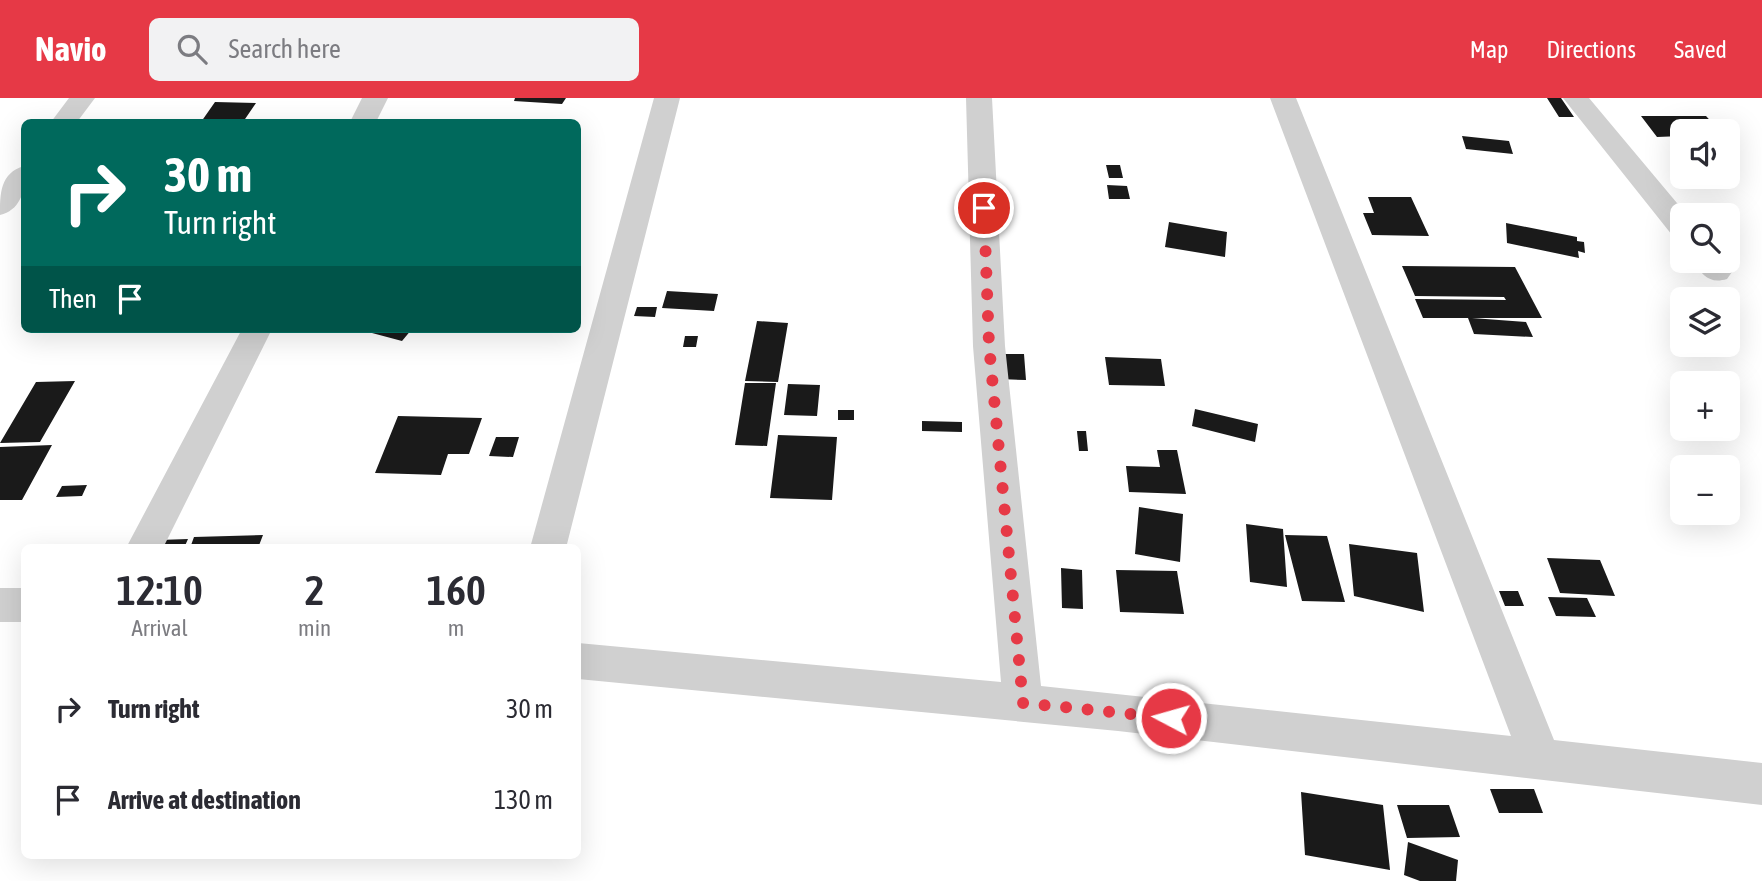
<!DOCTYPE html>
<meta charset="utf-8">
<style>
:root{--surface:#fff;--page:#f2f2f3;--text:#2b2b33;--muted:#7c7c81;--accent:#e63946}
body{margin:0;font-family:"Asap Condensed",sans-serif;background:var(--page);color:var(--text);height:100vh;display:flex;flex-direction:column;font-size:26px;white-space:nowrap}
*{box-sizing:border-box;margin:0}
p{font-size:23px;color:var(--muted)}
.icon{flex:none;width:38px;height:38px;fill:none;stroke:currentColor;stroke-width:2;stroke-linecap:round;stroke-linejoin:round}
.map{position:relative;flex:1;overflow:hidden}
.side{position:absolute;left:21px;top:446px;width:560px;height:315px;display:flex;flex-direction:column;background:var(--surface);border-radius:10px;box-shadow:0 7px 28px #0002}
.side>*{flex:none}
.hud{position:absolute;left:21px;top:21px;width:560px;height:214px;border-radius:10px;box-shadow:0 7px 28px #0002;background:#00695c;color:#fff;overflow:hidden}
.buttons{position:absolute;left:1670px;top:21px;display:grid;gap:14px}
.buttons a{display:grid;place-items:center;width:70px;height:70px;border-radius:10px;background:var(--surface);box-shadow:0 7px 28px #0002;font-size:35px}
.pin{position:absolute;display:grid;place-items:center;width:60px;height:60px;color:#fff;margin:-30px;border:4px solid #fff;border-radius:50%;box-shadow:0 2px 7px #0007}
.me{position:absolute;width:77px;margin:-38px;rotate:276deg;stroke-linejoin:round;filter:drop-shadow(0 0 5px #0008)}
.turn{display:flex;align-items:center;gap:24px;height:147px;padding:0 28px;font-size:32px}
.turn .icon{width:91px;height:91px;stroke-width:2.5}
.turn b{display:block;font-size:49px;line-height:60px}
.then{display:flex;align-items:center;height:66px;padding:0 28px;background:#0003;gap:14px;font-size:26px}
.eta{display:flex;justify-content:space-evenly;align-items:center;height:119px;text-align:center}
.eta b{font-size:42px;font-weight:600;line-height:49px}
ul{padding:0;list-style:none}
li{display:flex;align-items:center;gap:21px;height:91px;padding:0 28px}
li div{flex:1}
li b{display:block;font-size:26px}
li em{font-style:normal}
header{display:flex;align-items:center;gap:42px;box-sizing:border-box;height:98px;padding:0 35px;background:var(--accent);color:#fff}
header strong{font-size:33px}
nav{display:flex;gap:38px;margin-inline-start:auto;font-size:24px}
.search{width:490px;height:63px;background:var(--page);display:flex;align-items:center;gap:18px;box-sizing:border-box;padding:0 24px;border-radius:10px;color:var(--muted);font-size:26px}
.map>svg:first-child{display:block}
</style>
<header>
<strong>Navio</strong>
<div class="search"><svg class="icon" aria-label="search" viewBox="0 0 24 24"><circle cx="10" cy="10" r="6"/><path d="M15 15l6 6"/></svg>Search here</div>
<nav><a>Map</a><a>Directions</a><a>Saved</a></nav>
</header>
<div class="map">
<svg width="1762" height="783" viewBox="0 0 1762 783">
<rect width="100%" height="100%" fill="#fff"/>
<path fill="#1a1a1a" d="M515,0h51l-4,6 -48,-3z
M1547,0h14l13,19h-15z
M215,4l41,1 -13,19h-42z
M1641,18h65l14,15h-38v5l-25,1z
M1462,38l47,5 4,13 -47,-5z
M1106,67h14l3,13h-14z
M1107,87l20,1 3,13h-21z
M1368,99h43l18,39 -57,-1 -9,-22h11z
M1169,124l58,10 -2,25 -60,-10z
M1506,125l71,14v4l7,1 1,11 -7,-2 1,7 -72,-15z
M1402,168l113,1 27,51h-70l54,4 7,15 -59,-3 -6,-16h-45l-8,-19 91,1 -2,-3 -89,-1z
M667,193l51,3 -4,17 -52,-3z
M637,209h20l-2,10 -21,-1z
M757,223l31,2 -10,59 -33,-1z
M357,231h55l-10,12z
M685,238h13l-2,11h-13z
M997,256h27l2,26 -27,-1z
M1105,259l56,2 4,27 -56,-1z
M75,283l-35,61 -40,1 36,-61z
M745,285h31l-9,63 -32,-1z
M788,286l32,1 -3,31 -33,-1z
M1195,311l63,15 -3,18 -63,-16z
M838,312h16v10h-16z
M398,318l84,2 -13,36h-21l-7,21 -66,-2z
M922,323l40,1v10l-40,-1z
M1077,333h9l2,20h-9z
M778,337l59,2 -5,63 -62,-2z
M496,339h23l-6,20 -24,-1z
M52,347l-30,55h-22v-53z
M1157,352h20l9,44 -57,-2 -3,-26 34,1z
M87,387l-5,11 -26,1 6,-11z
M1139,409l44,7 -3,48 -45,-8z
M1246,426l37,5 4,58 -37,-5z
M263,437l-5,13h-68l4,-11z
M1285,437l42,1 18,66 -43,-1z
M188,441l-4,9h-29l4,-8z
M1349,446l68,9 7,59 -70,-16z
M1547,460l53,2 15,36 -55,-3z
M1061,470l21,2 1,39 -21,-1z
M1116,472l61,1 7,43 -64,-2z
M1499,493h19l6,15h-19z
M1548,499l39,1 9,19 -40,-1z
M1490,691h44l9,24h-44z
M1301,694l82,13 7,65 -85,-15z
M1397,707h52l11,32 -53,1z
M1408,744l50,18 -2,21h-36l-16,-6z"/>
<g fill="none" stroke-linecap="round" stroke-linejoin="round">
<path fill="#d0d0d0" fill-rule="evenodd" d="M69,0h26l-18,24h-26z
M362,0h26l-12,24h-26z
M654,0h26l-114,450h-36z
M966,0h26l13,248 36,340 470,50 -241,-638h26l258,642 208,23v42l-644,-74 -540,-52v-36l423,39 -28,-336z
M1563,0h26l98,117h-5v22l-10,-2z
M24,68c2,21 -1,43 -24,49 0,-21 0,-42 24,-49z
M1694,163h30l8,11 -5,7c-17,5 -25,-3 -33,-18z
M242,231h30l-109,219h-37z
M0,490h24v34h-24z"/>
</g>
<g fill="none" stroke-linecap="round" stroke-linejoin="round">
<path stroke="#e63946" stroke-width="12" stroke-dasharray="0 21.6" d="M984,110l5,137 34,358 148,15"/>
</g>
</svg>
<div class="buttons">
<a><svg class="icon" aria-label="sound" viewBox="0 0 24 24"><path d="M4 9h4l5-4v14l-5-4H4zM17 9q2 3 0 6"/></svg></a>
<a><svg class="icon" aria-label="search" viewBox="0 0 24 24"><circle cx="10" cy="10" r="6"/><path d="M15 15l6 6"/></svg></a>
<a><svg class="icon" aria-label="layers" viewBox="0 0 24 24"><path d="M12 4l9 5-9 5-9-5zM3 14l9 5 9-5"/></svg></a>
<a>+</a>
<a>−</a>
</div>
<div class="pin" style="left:984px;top:110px;background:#d93025"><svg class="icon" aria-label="arrive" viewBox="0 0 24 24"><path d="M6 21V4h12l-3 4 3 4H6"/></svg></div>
<svg class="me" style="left:1171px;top:620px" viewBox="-20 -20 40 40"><circle r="17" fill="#e63946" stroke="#fff" stroke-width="3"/><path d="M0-11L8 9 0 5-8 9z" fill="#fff"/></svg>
<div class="hud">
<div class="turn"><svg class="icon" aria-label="right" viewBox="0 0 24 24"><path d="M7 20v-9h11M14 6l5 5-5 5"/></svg><div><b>30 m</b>Turn right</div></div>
<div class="then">Then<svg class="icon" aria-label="arrive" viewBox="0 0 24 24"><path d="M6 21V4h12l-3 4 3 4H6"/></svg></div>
</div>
<section class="side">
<div class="eta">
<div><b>12:10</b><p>Arrival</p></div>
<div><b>2</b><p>min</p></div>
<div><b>160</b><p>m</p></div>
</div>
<ul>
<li><svg class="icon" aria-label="right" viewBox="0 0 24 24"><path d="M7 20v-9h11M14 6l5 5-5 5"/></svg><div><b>Turn right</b></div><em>30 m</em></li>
<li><svg class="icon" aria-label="arrive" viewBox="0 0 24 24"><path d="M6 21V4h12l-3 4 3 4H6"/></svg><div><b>Arrive at destination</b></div><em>130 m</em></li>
</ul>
</section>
</div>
